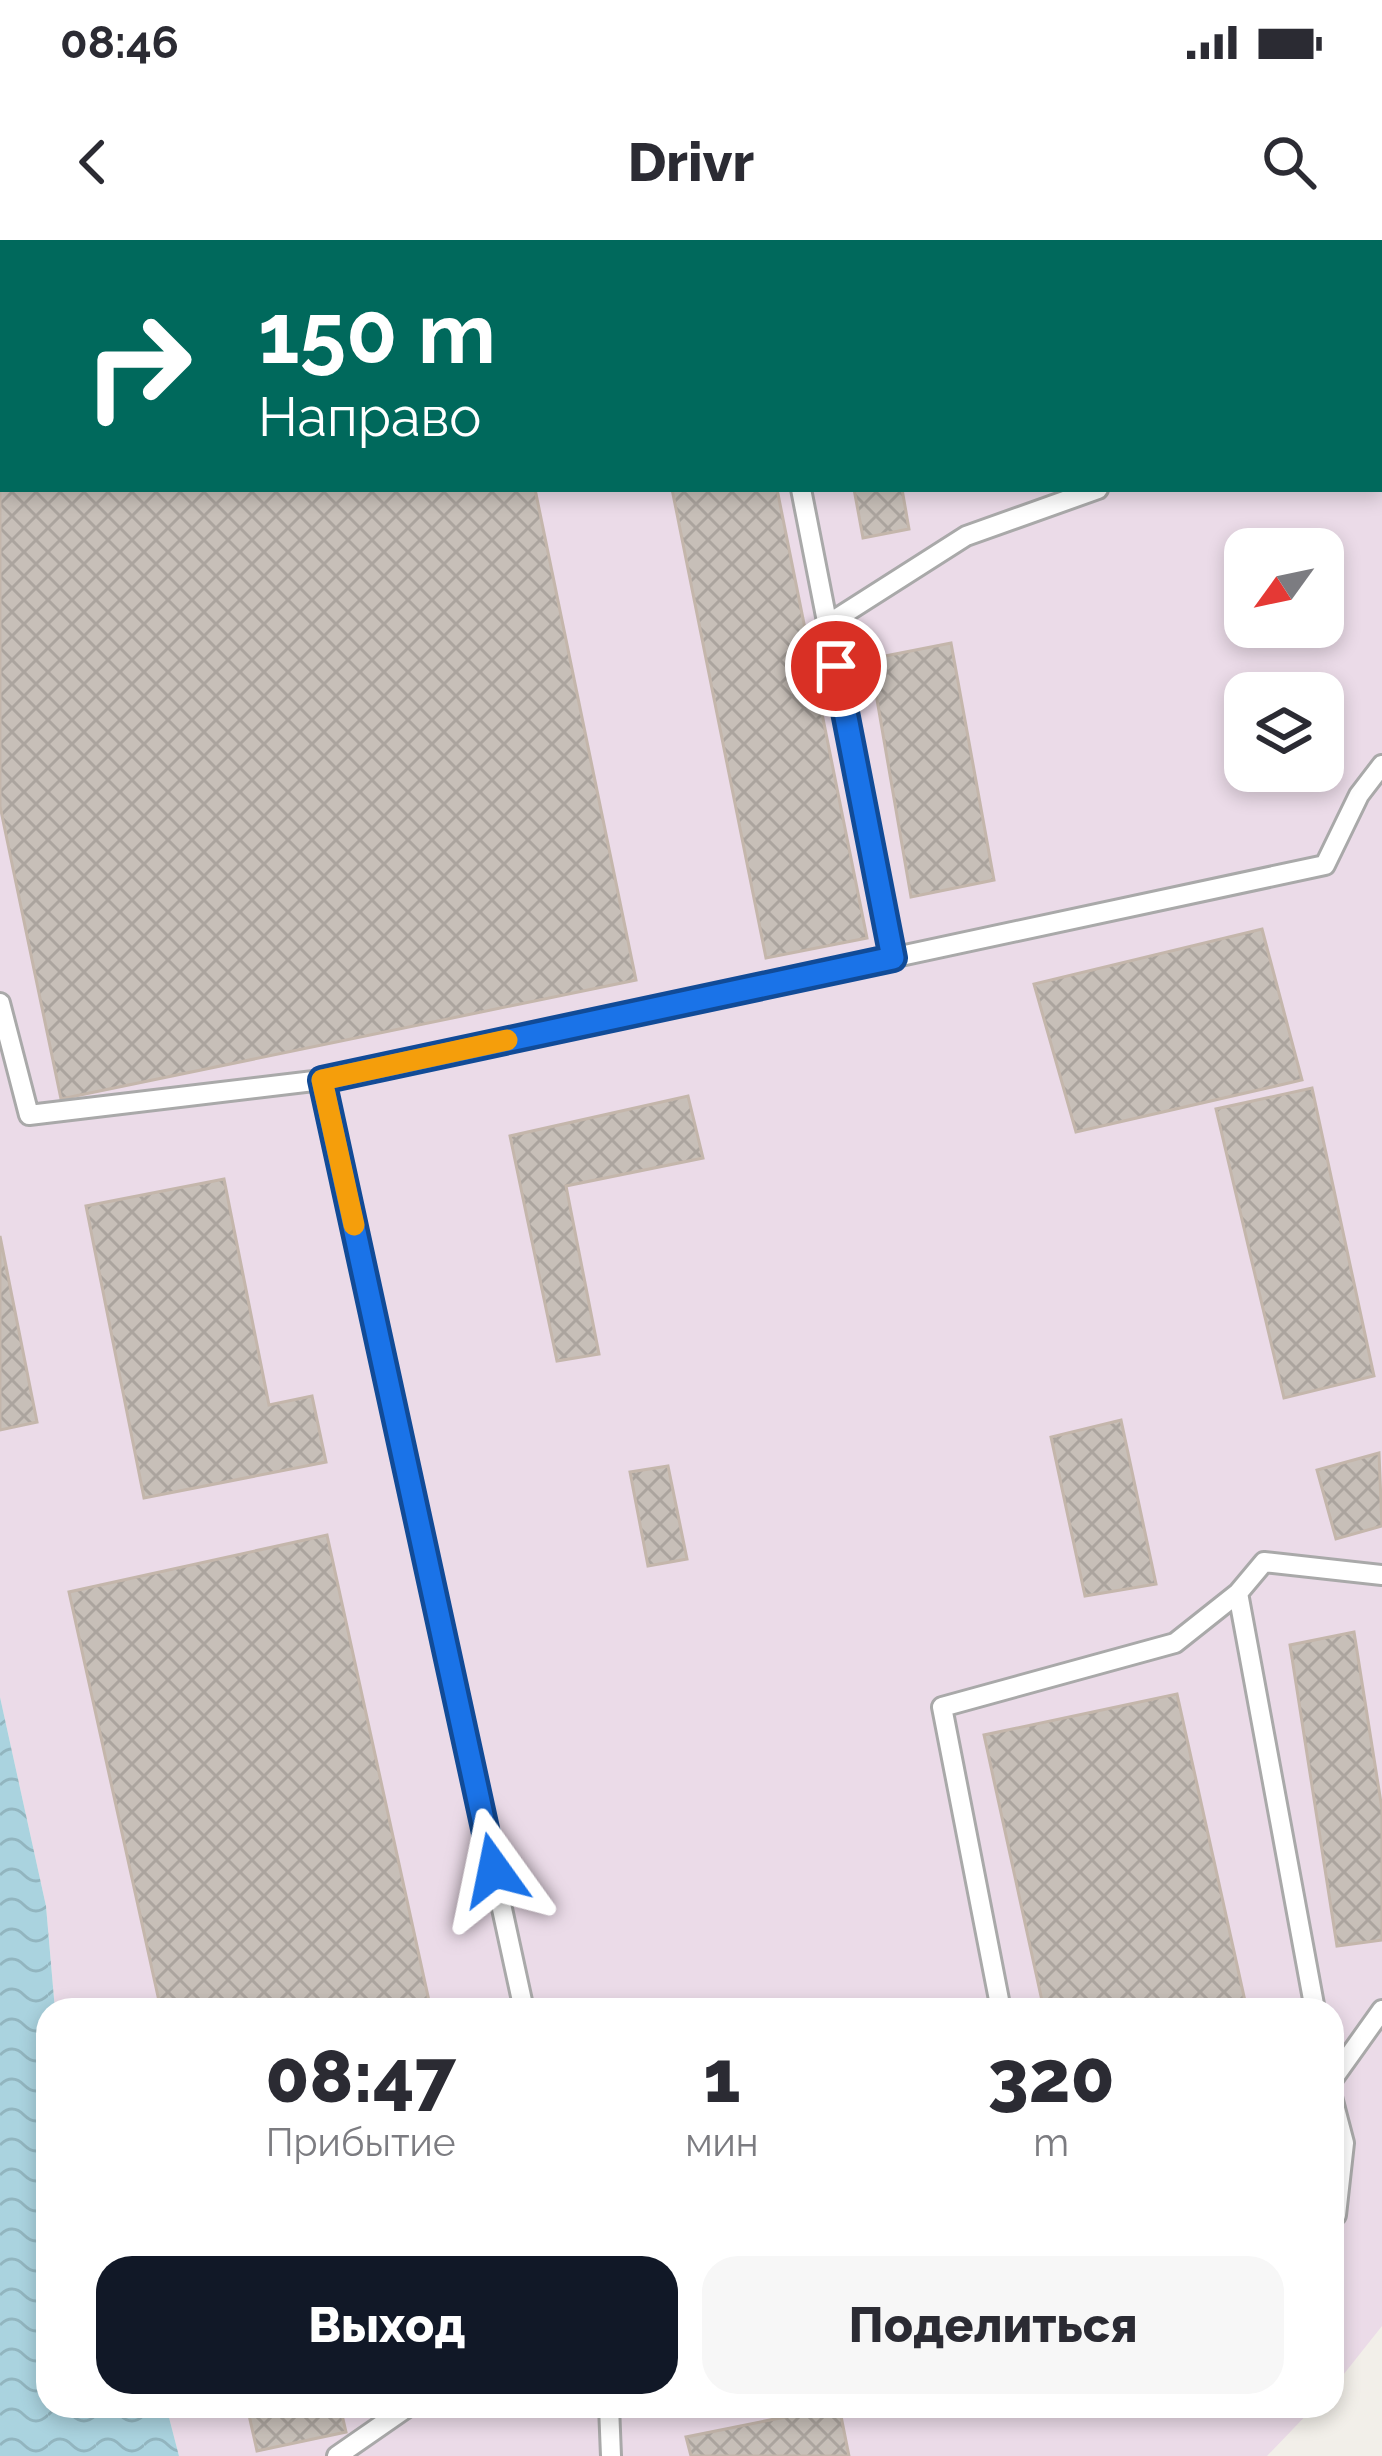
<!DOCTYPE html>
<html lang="ru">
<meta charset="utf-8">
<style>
:root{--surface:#fff;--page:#f7f7f7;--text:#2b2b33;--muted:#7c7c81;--accent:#111827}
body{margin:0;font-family:Raleway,sans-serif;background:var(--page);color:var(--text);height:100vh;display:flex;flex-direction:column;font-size:45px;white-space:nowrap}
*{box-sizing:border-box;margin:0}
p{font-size:39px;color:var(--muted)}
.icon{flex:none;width:66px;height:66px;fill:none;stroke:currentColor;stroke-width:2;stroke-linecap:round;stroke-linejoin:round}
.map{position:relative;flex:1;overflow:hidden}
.panel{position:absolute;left:36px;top:1758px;width:1308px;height:420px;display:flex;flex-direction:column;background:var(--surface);border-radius:36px;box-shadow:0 6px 18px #0003}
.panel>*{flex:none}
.guide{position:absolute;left:0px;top:0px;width:1383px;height:252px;box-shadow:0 6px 18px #0003;background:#00695c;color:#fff;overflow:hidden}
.needle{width:78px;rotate:237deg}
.controls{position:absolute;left:1224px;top:288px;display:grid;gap:24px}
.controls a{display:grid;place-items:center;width:120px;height:120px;border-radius:24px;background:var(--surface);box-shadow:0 6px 18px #0003;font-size:60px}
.pin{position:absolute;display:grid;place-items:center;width:102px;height:102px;color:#fff;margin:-51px;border:6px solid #fff;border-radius:50%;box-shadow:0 3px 12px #0007}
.me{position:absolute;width:132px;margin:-66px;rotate:348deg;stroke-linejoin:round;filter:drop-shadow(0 0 9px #0008)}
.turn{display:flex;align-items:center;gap:42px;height:252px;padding:0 60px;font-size:54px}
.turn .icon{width:156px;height:156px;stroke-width:2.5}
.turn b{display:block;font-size:84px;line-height:102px}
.eta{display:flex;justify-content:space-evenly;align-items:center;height:204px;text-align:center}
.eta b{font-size:72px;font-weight:800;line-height:84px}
.action{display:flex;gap:24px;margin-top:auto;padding:24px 60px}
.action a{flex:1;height:138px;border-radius:36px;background:var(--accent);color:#fff;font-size:48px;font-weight:800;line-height:138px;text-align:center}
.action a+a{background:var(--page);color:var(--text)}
.status{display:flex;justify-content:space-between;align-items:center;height:84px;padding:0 60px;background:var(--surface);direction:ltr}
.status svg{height:33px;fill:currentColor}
header{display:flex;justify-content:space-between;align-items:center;height:156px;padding:0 60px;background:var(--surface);font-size:54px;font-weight:800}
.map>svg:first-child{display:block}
</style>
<div class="status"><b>08:46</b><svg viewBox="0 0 49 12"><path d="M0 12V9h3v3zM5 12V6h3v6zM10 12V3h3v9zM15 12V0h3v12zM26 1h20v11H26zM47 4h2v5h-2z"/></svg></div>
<header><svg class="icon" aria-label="back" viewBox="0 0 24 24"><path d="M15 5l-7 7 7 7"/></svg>Drivr<svg class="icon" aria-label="search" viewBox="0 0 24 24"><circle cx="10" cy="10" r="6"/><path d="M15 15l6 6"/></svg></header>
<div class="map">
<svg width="1382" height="2216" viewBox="0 0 1382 2216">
<defs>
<pattern id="water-waves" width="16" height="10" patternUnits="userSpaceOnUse" patternTransform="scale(3)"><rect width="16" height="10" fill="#aad3df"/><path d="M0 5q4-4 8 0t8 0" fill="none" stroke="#92b5bf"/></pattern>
<pattern id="building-cross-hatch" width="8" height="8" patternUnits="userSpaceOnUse" patternTransform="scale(3)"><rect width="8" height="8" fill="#c7bfb8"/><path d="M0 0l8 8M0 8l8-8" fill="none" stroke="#aba49e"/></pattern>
</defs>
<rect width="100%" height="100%" fill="#f2efe9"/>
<path fill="#ebdbe8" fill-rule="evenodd" d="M0,0h1382v2086l-50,63v-379h-1277l-9,-104 -46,-209zM3,3h1377v246h-1377zM1245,309h78v78h-78zM1245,453h78v78h-78z
M166,2166h1149l-48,50h-1088z"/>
<path fill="url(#water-waves)" d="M0,1457l46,209 9,104h-7v396h118l13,50h-179z"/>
<path fill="url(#building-cross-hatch)" stroke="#c4b6ab" stroke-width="3" d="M0,0h484l1,3h-482v246h532l101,491 -575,119 -61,-293z
M1026,0h186l-15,3z
M1344,0h38v192l-2,-189z
M672,249h105l90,449 -101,20z
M854,249h48l7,40 -46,9z
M951,403l43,237 -83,17 -41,-238z
M1262,689l40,151 -226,52 -42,-148z
M1312,848l62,288 -90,22 -68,-289z
M688,856l15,62 -137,28 33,168 -42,7 -47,-225z
M224,939l45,226 43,-9 14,66 -182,36 -58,-292z
M0,996l37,186 -37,8z
M1121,1180l35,164 -71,12 -34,-159z
M1379,1213l3,73 -46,13 -19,-69z
M668,1226l19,93 -39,7 -18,-94z
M327,1295l104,475h-270l-92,-418z
M1354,1392l28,177v131l-45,6 -47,-301z
M1177,1454l70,316h-203l-60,-275z
M247,2166h93l6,26 -89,19z
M839,2166l10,50h-158l-5,-19z"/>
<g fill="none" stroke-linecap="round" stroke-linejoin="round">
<defs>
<path id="service" d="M752,0l1,3
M801,249l92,469
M828,384l138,-88 132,-47
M0,763l29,112 293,-35 1003,-215 34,-70 23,-30
M322,840l202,930
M1238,1353l26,-31 118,13
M1001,1770l-59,-303 233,-64 63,-50 77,417
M1332,1840l50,-70
M1332,1857l12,46 -8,72 -4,2
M609,2166l2,50
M337,2216l72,-50"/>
</defs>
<use href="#service" stroke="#a9a9a9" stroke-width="24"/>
<use href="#service" stroke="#fff" stroke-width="18"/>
</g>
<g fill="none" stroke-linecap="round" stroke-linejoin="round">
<defs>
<path id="route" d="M494,1630l-172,-790 571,-122 -57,-292"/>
</defs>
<use href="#route" stroke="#114b97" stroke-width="30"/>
<use href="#route" stroke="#1a73e8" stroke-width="21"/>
<path stroke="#f59e0b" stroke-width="21" d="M354,985l-32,-145 185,-40"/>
</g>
</svg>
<div class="controls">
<a><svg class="needle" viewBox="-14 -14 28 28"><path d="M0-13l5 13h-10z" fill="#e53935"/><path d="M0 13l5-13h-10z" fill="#7c7c81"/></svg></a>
<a><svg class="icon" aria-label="layers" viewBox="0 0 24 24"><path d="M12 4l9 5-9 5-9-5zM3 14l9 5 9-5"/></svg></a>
</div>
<div class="pin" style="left:836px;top:426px;background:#d93025"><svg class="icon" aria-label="arrive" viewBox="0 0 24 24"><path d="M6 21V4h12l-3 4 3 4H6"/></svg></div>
<svg class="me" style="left:494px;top:1630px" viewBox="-20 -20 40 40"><path d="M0-17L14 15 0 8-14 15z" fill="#1a73e8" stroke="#fff" stroke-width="4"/></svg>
<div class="guide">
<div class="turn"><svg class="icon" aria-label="right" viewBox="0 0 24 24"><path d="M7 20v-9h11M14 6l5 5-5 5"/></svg><div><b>150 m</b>Направо</div></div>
</div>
<section class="panel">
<div class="eta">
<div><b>08:47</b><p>Прибытие</p></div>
<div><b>1</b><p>мин</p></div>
<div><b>320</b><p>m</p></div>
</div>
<div class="action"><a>Выход</a><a>Поделиться</a></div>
</section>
</div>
